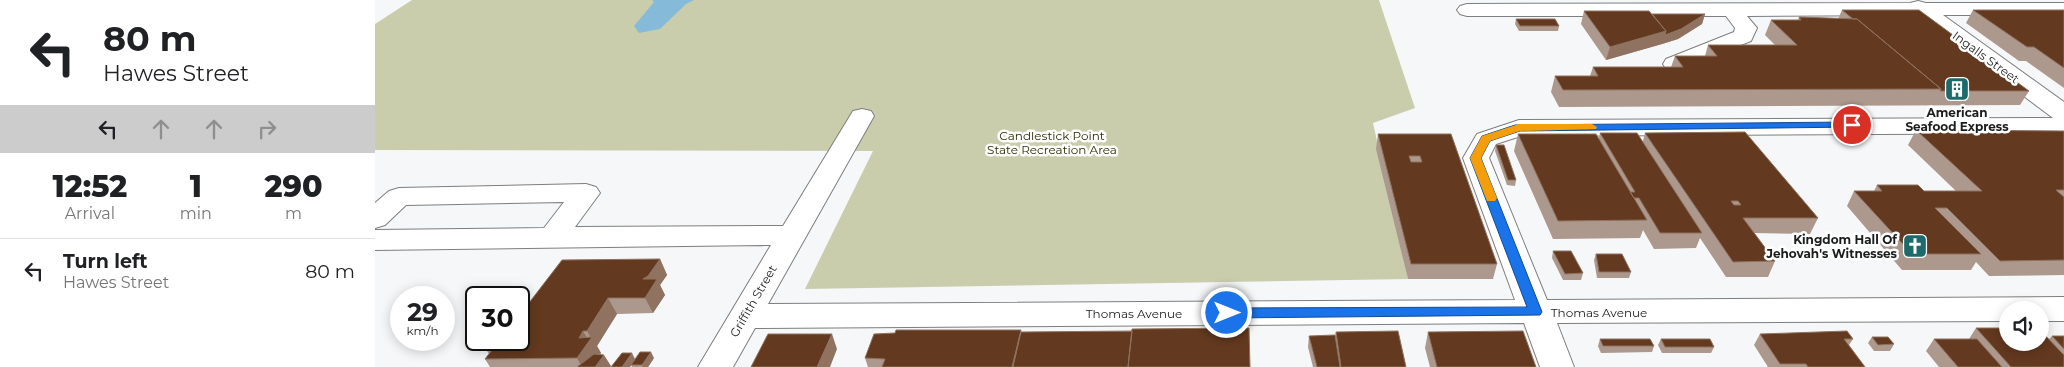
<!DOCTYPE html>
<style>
:root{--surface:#fff;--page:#f6f6f6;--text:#202124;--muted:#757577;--line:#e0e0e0}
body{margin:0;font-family:Montserrat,sans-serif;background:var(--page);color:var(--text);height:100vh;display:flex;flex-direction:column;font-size:19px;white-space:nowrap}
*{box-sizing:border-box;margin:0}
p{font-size:16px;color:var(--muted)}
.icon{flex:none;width:28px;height:28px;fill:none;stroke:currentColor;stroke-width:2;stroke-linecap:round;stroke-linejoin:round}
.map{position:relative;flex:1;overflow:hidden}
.details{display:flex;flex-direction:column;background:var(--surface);width:375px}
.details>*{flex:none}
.banner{background:#fff;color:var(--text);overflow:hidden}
.tools{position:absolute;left:1624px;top:301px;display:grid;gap:10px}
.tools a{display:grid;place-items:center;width:50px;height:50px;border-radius:50%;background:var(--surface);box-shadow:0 2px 12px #0003;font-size:25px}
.speed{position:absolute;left:15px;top:286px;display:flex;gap:10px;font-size:25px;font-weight:700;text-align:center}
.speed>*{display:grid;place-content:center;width:65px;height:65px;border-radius:50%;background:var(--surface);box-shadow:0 2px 12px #0003;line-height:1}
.speed small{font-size:12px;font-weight:400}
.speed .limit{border:2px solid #111;border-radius:8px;background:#fff;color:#111}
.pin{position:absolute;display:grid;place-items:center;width:42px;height:42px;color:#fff;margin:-21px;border:2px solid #fff;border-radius:50%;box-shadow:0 1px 5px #0007}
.me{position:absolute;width:55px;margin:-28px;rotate:90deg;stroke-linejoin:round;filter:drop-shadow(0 0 4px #0008)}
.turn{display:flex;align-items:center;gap:18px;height:105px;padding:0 20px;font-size:22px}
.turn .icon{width:65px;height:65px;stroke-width:2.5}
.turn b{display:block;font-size:35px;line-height:42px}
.lanes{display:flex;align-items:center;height:48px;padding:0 20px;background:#0003;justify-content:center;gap:25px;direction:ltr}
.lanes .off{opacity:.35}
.eta{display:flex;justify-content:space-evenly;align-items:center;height:85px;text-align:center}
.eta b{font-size:30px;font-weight:800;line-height:35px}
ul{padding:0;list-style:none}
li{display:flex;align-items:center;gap:15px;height:65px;padding:0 20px;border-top:1px solid var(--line)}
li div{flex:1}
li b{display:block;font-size:19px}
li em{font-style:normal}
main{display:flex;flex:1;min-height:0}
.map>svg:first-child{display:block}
</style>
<main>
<section class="details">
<div class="banner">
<div class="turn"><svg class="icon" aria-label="left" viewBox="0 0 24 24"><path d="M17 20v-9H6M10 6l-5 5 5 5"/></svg><div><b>80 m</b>Hawes Street</div></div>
<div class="lanes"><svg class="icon" aria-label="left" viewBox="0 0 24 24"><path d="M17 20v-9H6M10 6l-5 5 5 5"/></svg><svg class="icon off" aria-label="ahead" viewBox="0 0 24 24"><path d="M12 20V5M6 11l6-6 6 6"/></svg><svg class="icon off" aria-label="ahead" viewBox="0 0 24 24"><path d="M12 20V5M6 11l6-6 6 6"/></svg><svg class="icon off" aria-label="right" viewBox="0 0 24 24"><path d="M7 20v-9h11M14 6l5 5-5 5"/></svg></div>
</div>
<div class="eta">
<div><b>12:52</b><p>Arrival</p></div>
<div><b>1</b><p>min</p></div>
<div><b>290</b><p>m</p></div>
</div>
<ul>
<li><svg class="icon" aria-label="left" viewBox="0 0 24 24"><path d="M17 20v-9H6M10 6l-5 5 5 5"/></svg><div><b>Turn left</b><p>Hawes Street</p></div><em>80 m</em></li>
</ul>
</section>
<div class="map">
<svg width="1689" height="367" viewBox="0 0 1689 367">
<rect width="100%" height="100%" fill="#f6f7f8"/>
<path fill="#cacdac" d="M37,0h967l36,108 -42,15 35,156 -603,10 68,-138 -498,-1v-126z"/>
<path fill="#85bbd9" d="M277,0h42l-8,4 -26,25 -21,4 -5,-7 20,-24z"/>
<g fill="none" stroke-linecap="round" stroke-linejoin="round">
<defs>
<path id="minor" d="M1543,1l8,2h138v12h-121l121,87v31l-543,3 -25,8 -7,14 58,142 517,-3v24h-24v-11h-33v11l-450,2 17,44h-34l-16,-44 -769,5 -22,39h-35l73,-122 -396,5v-20l169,-2 20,-26 -158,3 -21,20 -10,3v-25l14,-12 10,-3 187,-4 10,3 4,6 -25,34 208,-1 67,-110 3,-5 9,-2 9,2 3,5 -106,188 747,-4 -52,-142 14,-24 42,-14 534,-2 -137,-103 -169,1 10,12 -6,13 -77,30 -8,-2 -3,-5 3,-5 68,-27 1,-4 -9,-12h-259l-7,-2 -3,-4 3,-4 7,-2 443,-1z"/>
</defs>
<use href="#minor" stroke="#7d7e7f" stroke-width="2"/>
<use href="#minor" fill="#fff" fill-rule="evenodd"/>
</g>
<path fill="#ac988c" d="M1467,10l187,81 -9,14 -461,2 -8,-15 4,-16h35l3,-9h78l4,-11h30l3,-11h67l-10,-10 6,-15h27l1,-3 39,2z
M1598,10h91v78l-38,-27h-7l-53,-38z
M1209,11l68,3h53l-3,10 -24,15 -16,5 -56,16 -25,-36z
M1141,19l43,7 -1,5h-39l-4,-7z
M1541,130l148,1v144l-75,1 -13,-14 -5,8h-69l-55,-64 7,-15h20l3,-6 47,6h32l-48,-46z
M1225,133l43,8 2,-8 173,85 -8,16 -56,-1 21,28 -7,16h-42l-26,-39 -4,10 -42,1 -11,-19 -3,8 -87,1 -39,-88 4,-17 81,4z
M1003,134h73l46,130 -4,15h-85l-32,-130z
M1121,145l20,35 -1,6 -8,-1 -12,-34z
M1178,251l30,22 -2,7h-18l-11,-22z
M1221,254l35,18 -2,6h-32l-3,-18z
M285,259l7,16 -7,10 5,10 -12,18 -36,1 -20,32 4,7 -1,1 11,12 -1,1h-120l-5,-8 4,-5 -9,-14h39l3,-28z
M1601,328l73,11 3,-3h12v31h-125l-13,-16 8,-12h35z
M646,332l229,35h-382l-3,-9z
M961,332l70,35h-93l-5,-20 1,-11h26z
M1053,332l108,35h-106l-5,-19z
M1385,334l93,5 -4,6 16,22h-97l-14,-22z
M1497,337l22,7 -4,7h-16l-6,-8z
M1225,339l54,7 -2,6 -51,1 -3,-7z
M1286,339l53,8 -3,6h-49l-4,-8z
M279,358l-6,9h-16l-1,-2 -1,2h-19z"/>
<path fill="#8f7260" d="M1330,14l-3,10 -24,15 -16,5 -56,16 4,-13z
M285,259l7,16 -7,10 5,10 -12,18 -8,-15 -2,-19z
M233,298l9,16 -20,32 4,7 -10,14h-9l-5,-9 2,-20 4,-7 6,10 2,-3 -4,-7z
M646,330l3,18 -4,19h-8z
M457,334l5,15 -7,18h-13z
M276,352l3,6 -6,9h-5l-1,-2z
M257,353l3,6 -5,8h-8z
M229,355l7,11 -1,1h-15z"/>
<path fill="#63391f" stroke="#8f7260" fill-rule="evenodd" d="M1467,10h77l110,81h-89l1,-2 -84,-70h-4z
M1598,10h91v58l-30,-21h-7z
M1209,11h65l17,20 -56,16z
M1277,14h53l-24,15 -16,6 1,-4z
M1424,17l58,2 84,70 -378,1 -8,-14h43l-5,-9h90l-8,-11h42l-9,-11h89l-26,-25h30z
M1141,19h39l4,7h-39z
M1541,130l148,1v59h-8l8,7v63l-64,1 -53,-53h-12l46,46h-69l-58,-63h28l-5,-6h41l6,6h58z
M1370,132l73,86h-75l32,43 -42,1 -88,-129zM1356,201h7l3,4h-7z
M1225,133h37l65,100h-42l-21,-35h-5l-4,-6h5z
M1003,134h73l46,130h-86zM1034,156h11l2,6h-11z
M1143,134h78l51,86 -89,1z
M1121,145h8l12,35h-8z
M1178,251h18l12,22 -18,1z
M1221,254h26l9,18h-32z
M285,259l-12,17 -5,3h14l-12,19h-37l-21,33h-4l-4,7 13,-1 -15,21 -92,1 15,-19h19v-28h3l40,-52z
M874,328l1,39h-122l4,-38z
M1601,328h31v14h33v-12l24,25v12h-53z
M521,330h125l-9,37h-130l3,-8 -20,-1 9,-24 21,-1z
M757,331l-4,36h-115l8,-35z
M1023,331l8,36h-65l-5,-35z
M1148,331l13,36h-99l-9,-35z
M1472,331l6,8h-9l21,28h-57l-2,-3h-26l-20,-30z
M393,334h64l-15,33h-66z
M960,335l5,32h-23l-8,-31z
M1677,336h12v13z
M1497,337h16l6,7 -16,1z
M1225,339h50l4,7h-51z
M1286,339h49l4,8h-49z
M1559,339h43l25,28h-44z
M265,352h11l-9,13h-11z
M247,353h10l-10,14h-11z
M219,354l10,1 -9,12h-18z"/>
<path fill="#1a73e8" stroke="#114b97" d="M1477,122l4,1v4l-336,4 -30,10 -9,17 61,154 -2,3 -313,3 -7,-5 7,-5 300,-1 -57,-149 12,-22 33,-11z"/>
<path fill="#f59e0b" d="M1217,124l5,3 -1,2 -76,2 -30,10 -9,17 16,40 -2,3h-8l-17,-43 12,-22 37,-12z"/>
<defs>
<symbol id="building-square" viewBox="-11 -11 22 22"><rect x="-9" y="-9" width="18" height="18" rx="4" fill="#1d6a6a" stroke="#fff"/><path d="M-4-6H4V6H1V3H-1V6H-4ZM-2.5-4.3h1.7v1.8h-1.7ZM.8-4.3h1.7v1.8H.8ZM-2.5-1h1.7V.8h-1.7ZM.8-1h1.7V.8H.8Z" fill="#fff"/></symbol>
<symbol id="church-square" viewBox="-11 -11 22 22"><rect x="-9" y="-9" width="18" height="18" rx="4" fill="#1d6a6a" stroke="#fff"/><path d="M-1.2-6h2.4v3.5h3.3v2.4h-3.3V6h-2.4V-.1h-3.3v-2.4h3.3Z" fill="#fff"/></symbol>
</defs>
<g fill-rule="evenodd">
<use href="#building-square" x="1568" y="75" width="28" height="28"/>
<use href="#church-square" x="1526" y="232" width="28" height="28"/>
</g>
<g text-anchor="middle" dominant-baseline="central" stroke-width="5" stroke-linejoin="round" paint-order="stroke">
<g font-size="12" fill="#1b1c1c" stroke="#fff">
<text transform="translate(1611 57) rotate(36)">Ingalls Street</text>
<text transform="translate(378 301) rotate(-60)">Griffith Street</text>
<text x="1224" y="312">Thomas Avenue</text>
<text x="759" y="313">Thomas Avenue</text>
</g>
<g font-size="12" font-weight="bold" fill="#1b1c1c" stroke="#fff">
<text x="1582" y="112">American<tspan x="1582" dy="14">Seafood Express</tspan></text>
<text x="1522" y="239" text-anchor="end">Kingdom Hall Of<tspan x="1522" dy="14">Jehovah's Witnesses</tspan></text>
</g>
<g font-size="12" fill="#2c2d02" stroke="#fff">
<text x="677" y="135">Candlestick Point<tspan x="677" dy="14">State Recreation Area</tspan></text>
</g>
</g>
</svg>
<div class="tools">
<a><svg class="icon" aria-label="sound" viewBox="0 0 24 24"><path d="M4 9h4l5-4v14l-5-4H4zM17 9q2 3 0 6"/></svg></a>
</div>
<div class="speed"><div>29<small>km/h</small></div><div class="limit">30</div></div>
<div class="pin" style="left:1477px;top:125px;background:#d93025"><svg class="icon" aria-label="arrive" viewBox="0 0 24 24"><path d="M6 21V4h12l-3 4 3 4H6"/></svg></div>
<svg class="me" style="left:852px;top:313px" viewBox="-20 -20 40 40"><circle r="17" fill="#1a73e8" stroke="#fff" stroke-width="3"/><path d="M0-11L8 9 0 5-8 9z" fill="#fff"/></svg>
</div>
</main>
